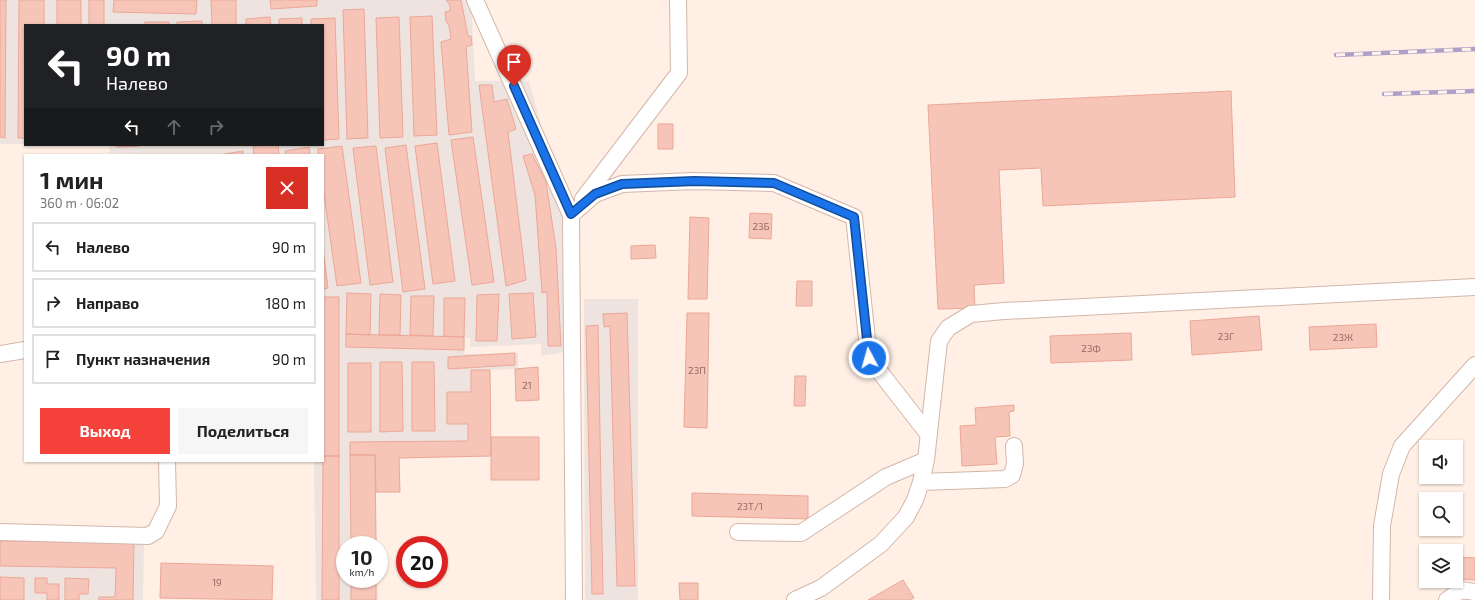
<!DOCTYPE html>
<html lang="ru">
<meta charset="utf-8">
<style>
:root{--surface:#fff;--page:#f6f6f6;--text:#222;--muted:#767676;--line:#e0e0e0;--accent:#f5433c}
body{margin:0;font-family:"Exo 2",sans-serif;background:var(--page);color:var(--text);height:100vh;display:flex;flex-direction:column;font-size:15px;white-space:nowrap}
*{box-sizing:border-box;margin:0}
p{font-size:13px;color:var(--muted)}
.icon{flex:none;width:22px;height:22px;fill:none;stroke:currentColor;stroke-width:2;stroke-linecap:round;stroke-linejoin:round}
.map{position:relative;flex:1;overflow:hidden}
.side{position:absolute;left:24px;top:154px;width:300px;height:308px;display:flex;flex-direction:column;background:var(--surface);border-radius:0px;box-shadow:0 1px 3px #0004}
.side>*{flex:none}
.banner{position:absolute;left:24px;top:24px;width:300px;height:122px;border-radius:0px;box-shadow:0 1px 3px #0004;background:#202124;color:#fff;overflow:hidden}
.controls{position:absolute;left:1419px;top:440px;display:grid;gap:8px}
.controls a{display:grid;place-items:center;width:44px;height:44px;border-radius:0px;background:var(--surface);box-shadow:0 1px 3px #0004;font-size:20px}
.speed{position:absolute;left:336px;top:536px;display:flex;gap:8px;font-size:20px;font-weight:700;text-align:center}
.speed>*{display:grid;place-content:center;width:52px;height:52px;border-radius:50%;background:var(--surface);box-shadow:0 1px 3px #0004;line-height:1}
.speed small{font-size:10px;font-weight:400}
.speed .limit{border:6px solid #d22;background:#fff;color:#111}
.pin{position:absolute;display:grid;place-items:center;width:34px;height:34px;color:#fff;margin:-41px -17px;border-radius:50% 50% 50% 0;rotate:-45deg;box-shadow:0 0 4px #0007}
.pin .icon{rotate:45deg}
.me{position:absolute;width:44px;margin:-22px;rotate:354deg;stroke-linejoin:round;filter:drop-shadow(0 0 3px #0008)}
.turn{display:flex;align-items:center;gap:14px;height:84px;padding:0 16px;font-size:18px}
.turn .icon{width:52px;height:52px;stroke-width:2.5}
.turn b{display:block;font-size:28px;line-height:34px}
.lanes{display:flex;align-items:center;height:38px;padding:0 16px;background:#0003;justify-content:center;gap:20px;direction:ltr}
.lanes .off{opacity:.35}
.round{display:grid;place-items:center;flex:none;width:42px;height:42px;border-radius:0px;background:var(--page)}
.overview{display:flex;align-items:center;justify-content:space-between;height:68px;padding:0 16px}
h1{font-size:24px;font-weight:700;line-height:30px}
.button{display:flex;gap:8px;margin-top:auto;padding:8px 16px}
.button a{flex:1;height:46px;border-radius:0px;background:var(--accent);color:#fff;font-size:16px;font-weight:700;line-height:46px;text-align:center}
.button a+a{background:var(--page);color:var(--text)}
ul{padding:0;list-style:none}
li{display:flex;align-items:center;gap:12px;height:50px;margin:0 8px 6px;padding:0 8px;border:2px solid var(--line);border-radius:0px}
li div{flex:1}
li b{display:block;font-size:15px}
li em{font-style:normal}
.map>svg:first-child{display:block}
</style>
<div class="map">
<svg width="1475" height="600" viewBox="0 0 1475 600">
<rect width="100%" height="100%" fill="#ffefe4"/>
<path fill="#eee3de" d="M0,0h471l4,81h54l32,117 4,154 -24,4v-12l-71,3v-9l-5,-1 -1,17 54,-1v16l-28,1 1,86 -91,2v34h-24l1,53h-32v34h32l1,21h-62l-2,-139h9v-306h-168l-46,-2v-8h214v-120h-298v119h-25z
M584,299h54v301h-53z
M0,527l144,6 -1,67h-143z"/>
<path fill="#f7c5b8" stroke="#eba797" d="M0,0h6l-1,138 -5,-1z
M19,0h25v25h-19v113h-7z
M57,0h24v25h-24z
M89,0h15v25h-15z
M114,0h83l-1,14 -83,-2z
M211,0h25v25h-24z
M270,0h47v6l-46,3z
M446,0h15l7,36h3l1,9 -6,2 6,85 -23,3 -8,-93 10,-3 -2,-14 -3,-3 -1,-10 5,-1v-6z
M364,9l4,129 -21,1 -4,-129z
M432,16l5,119 -23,1 -4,-119z
M270,17l1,8h-25v-6z
M399,17l4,120 -23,1 -4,-120z
M302,18v7h-23v-6z
M335,18l4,121 -16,1v-115h-12v-6z
M202,21v4h-25v-3z
M145,22h24v3h-24z
M479,85h13l2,17 13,-3 9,30 -8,3 18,148 -20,6z
M1231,91l4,106 -192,9 -2,-38 -42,2 5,113 -30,2 1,23 -37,1 -10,-204z
M658,124h15v25h-15z
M473,137l21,145 -22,3 -21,-145z
M437,143l18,138 -22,3 -18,-138z
M117,145h23v1l-23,1z
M278,145l1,10h-25l-1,-9z
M406,145l19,144 -22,3 -18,-144z
M342,146l19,137 -24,3 -14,-99v-32h-5v-6z
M376,146l17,136 -23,3 -17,-137z
M309,147l1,8h-24l-1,-4z
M243,151v4h-24z
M532,154l14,28 10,66 5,98h-13l-1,-54 -5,1 -7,-98 -12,-39z
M750,213l22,1 -1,25 -22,-1z
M690,217l19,1 -2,81h-19z
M655,245l1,13 -25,1v-13z
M323,250l5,38 -5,1z
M797,281h15v25h-16z
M347,293l24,1 -1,41 -24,-1z
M533,293l3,44 -24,2 -3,-45z
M380,294l21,1 -1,40h-21z
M499,294l-2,47h-21l1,-46z
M411,296h23l-1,40 -23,-1z
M323,297h16v159h-16z
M444,298h21l-1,39 -20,-1z
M627,313l8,273h-18l-7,-260 -6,1 -1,-13z
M687,313h22l-2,115 -23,-1z
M1259,316l3,34 -70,5 -2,-34z
M1376,324l1,23 -67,3 -1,-23z
M598,325l5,269h-11l-6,-268z
M1131,333l1,27 -81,3 -1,-27z
M346,334l118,3v13l-118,-3z
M515,353v12l-67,4v-12z
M380,362h22l1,69 -23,1z
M412,362h22l1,69h-23z
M348,363h23v69h-23z
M538,367l1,33 -23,1 -1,-32z
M471,370h19l1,86 -92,2 1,34h-24l-1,-37h-25v-13l118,-1v-17h-21v-32h24z
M795,376h11l-1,30h-11z
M1014,405v6l-5,1 1,24 -15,1 2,27 -35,2 -2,-40 16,-1 -1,-17z
M491,437h48v43h-48z
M350,455h25l1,90h-25z
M323,456h16v144h-17z
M692,493l116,3v23l-116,-3z
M0,541l134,2 -1,57h-34v-3h16l1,-29 -116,-2z
M1456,557l19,1v22l-19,-1z
M161,563l112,3 -1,34 -112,-2z
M0,577l24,1v22h-24z
M35,578h12v6h12v16h-12v-7h-12z
M65,578l24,1 -1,15h-9v6h-14z
M351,579h25v21h-25z
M903,580l11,18 -4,2h-42z
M679,583h19v17h-18z"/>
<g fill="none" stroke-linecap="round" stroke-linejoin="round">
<defs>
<path id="minor" d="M475,0l96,215 3,385
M583,199l96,-126 -1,-73
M571,215l24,-21 27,-10 72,-3 80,2 80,34 15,141 60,77
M0,354l25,-4
M921,482l84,-3 7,-4 3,-11 -1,-18
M0,532l148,4 8,-5 12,-25 -1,-45
M738,532l63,1 85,-56 40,-17
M795,600l26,-12 60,-44 25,-27 9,-17 6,-18 5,-22 13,-119 9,-13 23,-14 33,-3 471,-24
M1381,600l1,-74 9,-52 11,-28 73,-81
M1447,600l14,-10 14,2"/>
</defs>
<use href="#minor" stroke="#d4b6ab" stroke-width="18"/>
<use href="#minor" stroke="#fff" stroke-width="16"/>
<defs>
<path id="rail" d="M1336,55l139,-6
M1384,94l91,-3"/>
</defs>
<use href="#rail" stroke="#afa0ca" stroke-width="4.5"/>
<use href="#rail" stroke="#fff4ec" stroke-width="3" stroke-dasharray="9" stroke-linecap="butt"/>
</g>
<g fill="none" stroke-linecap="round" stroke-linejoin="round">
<defs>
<path id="route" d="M514,86l57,128 24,-20 27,-10 72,-3 80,2 80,34 15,141"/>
</defs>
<use href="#route" stroke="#114b97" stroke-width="10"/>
<use href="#route" stroke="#1a73e8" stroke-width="7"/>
</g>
<g text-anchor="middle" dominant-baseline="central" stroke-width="3.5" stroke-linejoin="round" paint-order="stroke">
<g font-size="10" fill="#996c62">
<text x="761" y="226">23Б</text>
<text x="1226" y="336">23Г</text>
<text x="1343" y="337">23Ж</text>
<text x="1091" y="348">23Ф</text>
<text x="697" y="370">23П</text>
<text x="527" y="385">21</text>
<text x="750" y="506">23Т/1</text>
<text x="217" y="582">19</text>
</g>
</g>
</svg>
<div class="controls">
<a><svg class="icon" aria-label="sound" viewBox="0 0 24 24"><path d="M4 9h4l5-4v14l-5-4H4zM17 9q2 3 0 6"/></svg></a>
<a><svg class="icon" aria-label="search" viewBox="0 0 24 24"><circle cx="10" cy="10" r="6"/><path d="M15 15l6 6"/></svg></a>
<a><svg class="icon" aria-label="layers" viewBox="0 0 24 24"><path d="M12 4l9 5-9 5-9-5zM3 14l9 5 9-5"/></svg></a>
</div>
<div class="speed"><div>10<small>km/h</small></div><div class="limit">20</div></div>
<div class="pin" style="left:514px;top:86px;background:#d93025"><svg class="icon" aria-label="arrive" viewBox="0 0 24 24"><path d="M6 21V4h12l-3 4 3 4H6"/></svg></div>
<svg class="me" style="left:869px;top:358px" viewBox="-20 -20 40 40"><circle r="17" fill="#1a73e8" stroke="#fff" stroke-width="3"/><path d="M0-11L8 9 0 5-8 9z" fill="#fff"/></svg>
<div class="banner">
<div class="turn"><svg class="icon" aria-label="left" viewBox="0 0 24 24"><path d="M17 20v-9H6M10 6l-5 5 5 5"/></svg><div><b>90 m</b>Налево</div></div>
<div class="lanes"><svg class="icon" aria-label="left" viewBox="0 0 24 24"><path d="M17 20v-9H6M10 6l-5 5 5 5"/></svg><svg class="icon off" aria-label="ahead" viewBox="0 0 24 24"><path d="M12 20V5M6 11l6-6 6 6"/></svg><svg class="icon off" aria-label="right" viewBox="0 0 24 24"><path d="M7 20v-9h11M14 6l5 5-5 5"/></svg></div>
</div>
<section class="side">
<div class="overview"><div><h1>1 мин</h1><p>360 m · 06:02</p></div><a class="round" style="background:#d93025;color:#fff"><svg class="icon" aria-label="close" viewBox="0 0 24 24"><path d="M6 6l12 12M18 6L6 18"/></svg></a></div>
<ul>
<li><svg class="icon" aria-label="left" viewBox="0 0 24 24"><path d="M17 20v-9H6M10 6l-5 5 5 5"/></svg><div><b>Налево</b></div><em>90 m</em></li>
<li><svg class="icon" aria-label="right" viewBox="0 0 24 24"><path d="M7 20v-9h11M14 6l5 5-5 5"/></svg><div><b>Направо</b></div><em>180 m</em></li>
<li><svg class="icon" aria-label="arrive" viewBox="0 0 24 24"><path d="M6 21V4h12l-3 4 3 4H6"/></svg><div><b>Пункт назначения</b></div><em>90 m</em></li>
</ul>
<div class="button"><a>Выход</a><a>Поделиться</a></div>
</section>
</div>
